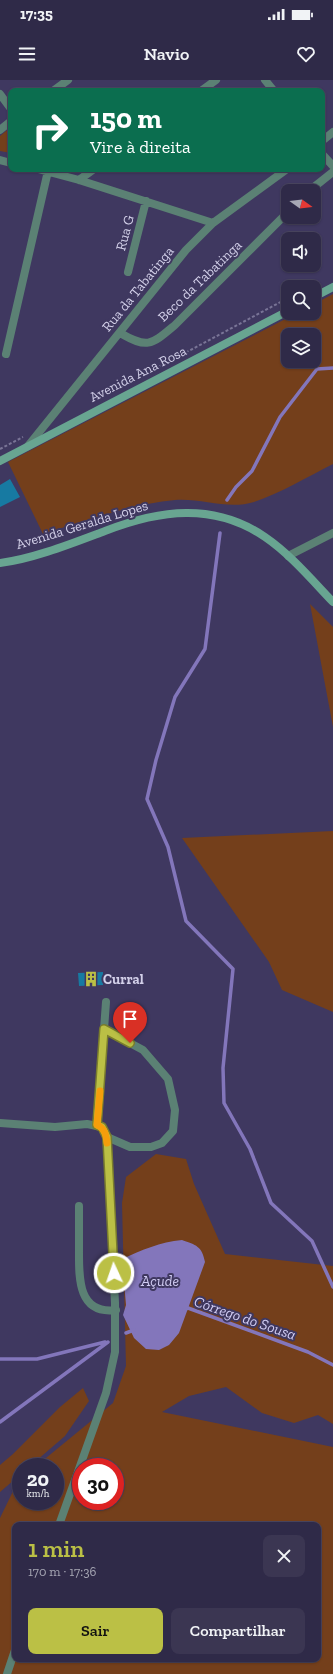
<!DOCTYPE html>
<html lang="pt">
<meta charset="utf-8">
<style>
:root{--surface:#2f2a48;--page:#3b3652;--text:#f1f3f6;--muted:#a7a7b4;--line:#4a4660;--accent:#bbc045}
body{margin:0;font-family:"Zilla Slab",serif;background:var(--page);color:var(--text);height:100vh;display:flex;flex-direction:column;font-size:15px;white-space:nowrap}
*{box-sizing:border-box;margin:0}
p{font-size:13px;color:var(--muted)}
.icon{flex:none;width:22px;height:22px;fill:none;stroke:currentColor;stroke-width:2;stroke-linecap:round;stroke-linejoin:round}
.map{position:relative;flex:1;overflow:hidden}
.panel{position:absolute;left:12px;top:1442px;width:309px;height:140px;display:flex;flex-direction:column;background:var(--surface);border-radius:8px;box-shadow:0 1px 3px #0004,0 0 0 1px var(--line)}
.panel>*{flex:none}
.banner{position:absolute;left:8px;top:8px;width:317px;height:84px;border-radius:8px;box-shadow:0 1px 3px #0004,0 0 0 1px var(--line);background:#0b6e4f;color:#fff;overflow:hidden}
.needle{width:26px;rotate:105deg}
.tools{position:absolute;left:281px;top:104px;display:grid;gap:8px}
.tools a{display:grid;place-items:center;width:40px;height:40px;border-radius:8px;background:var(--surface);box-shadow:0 1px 3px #0004,0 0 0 1px var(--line);font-size:20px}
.speed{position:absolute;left:12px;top:1378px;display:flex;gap:8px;font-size:20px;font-weight:700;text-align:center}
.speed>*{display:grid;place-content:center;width:52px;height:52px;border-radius:50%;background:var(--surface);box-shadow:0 1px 3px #0004,0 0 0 1px var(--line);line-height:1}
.speed small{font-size:10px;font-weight:400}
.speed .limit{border:6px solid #d22;background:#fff;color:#111}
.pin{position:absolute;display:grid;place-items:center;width:34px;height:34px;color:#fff;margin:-41px -17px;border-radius:50% 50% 50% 0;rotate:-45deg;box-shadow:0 0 4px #0007}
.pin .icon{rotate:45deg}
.me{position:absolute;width:44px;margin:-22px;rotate:357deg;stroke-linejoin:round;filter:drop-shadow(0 0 3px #0008)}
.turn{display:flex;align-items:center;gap:14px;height:84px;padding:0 16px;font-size:18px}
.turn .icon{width:52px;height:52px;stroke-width:2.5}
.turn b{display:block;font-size:28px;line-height:34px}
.round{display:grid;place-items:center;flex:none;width:42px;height:42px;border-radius:8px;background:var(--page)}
.head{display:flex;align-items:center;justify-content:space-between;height:68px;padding:0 16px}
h1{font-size:24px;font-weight:600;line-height:30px;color:var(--accent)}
.primary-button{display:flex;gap:8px;margin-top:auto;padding:8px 16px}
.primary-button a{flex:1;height:46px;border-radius:8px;background:var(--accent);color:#111;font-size:16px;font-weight:600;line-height:46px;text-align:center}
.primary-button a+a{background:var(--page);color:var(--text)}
.status{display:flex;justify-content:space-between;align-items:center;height:28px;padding:0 20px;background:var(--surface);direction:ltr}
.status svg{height:11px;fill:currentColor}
header{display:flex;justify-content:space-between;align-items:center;height:52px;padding:0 16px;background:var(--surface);font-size:18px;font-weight:600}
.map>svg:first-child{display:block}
</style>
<div class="status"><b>17:35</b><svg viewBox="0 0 49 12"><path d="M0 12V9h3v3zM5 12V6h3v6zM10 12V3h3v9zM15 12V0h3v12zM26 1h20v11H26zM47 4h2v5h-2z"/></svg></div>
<header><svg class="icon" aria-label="menu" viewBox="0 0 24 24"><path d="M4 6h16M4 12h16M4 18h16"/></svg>Navio<svg class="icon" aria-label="heart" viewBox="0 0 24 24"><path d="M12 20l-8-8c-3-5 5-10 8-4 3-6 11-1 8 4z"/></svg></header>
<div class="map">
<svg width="333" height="1594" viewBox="0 0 333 1594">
<rect width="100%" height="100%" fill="#3f3860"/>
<path fill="#743f1b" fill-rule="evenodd" d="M11,47v26l-11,-2v-15z
M333,214v170c-26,13 -52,29 -79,38 -26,8 -52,-4 -79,-2 -42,4 -91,21 -132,34l-35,-72 289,-149h17v-9zM288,255h26v26h-26z
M310,524l23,23v100z
M333,751v181l-51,-22 -13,-28 -87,-124z
M156,1074l30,5 8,25 31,70 108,12v158l-15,-9 -24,8 -32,-10 -36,-26 -37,9 -27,16 171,35v227h-333v-156l18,-37 3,-2v22h34v-34h-20l78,-64 13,-37 -4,-163 4,-26zM81,1387h34v34h-34zM15,1445h303v134h-303z
M83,1308l6,13 -24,35 -36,31h-8v7l-21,18v-27l13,-11 47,-47z"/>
<path fill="#8376bb" d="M182,1160c14,5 20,6 23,22l-26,71 -10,12 -10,5 -13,-1 -12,-11 -11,-23 3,-10 -4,-46c20,-9 38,-17 60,-19z"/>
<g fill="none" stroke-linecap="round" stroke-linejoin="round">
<path stroke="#8376bb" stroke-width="3.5" d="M227,420l9,-13 16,-16 28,-54 37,-48 16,-1
M220,453l-15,116 -30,48 -19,63 -9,39 21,48 18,74 47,48 -10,99 1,35 26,46 21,54 41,38 21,46
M184,1230l4,-2 120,44 25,13
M126,1253l8,-3
M0,1279h37l68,-17
M0,1342l108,-80"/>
</g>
<path fill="#177aa2" d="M10,399l10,18 -20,10v-22z
M103,892v13l-24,1 -1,-13z"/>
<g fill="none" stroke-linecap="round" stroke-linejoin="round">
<path stroke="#797496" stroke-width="2" stroke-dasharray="3 2" stroke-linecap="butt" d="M155,289l133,-71
M0,369l23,-12"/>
<path stroke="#5b8174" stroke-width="8" d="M265,0l9,11
M53,11l15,-11
M201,11l15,-11
M0,14l11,15
M0,50l11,-9
M322,61l11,-9
M322,74l11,12
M0,80l11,3
M38,89l41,11 134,43
M79,100l15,-11
M309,111l24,-19
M128,192l18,-71
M120,253c28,16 31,12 55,-8l113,-113
M6,274l42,-183
M28,366l158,-196 27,-27 74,-54
M288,476l45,-23
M104,949l39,21 25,29 7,31 -2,21 -11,12 -11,4h-21l-23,-10
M0,1043l55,4 32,-3 15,3 5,10 8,166v49l-9,41 -47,132
M97,1045l9,-123
M79,1126c0,14 0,29 0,44 0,26 -2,65 37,60
M7,1594l8,-24"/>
<path stroke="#68a591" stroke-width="8" d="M314,217l19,-10
M0,381l288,-150
M0,483c33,-4 73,-20 105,-32 54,-21 109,-29 160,6 25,17 47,43 68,65"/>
</g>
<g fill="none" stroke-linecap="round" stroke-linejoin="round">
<defs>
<path id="route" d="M114,1193l-7,-136 -5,-10 -5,-2 7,-96 26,14"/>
</defs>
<use href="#route" stroke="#7a7d2d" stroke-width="10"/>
<use href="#route" stroke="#bbc045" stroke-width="7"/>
<path stroke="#f59e0b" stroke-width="7" d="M100,1011l-3,34c8,3 9,10 10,18"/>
</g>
<defs>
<symbol id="building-bare" viewBox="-9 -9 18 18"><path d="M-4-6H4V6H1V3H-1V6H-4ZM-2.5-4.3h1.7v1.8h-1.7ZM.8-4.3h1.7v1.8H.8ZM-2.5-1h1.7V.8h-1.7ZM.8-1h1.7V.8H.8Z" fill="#bbc045" stroke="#3f3860" stroke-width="2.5" paint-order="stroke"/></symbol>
</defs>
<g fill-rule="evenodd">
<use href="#building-bare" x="80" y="888" width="22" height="22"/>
</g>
<g text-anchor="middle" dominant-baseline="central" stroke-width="4" stroke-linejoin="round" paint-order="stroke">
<g font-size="14" fill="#d3d0e9" stroke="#3f3860">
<text transform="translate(125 153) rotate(-75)">Rua G</text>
<text transform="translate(200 201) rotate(-44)">Beco da Tabatinga</text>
<text transform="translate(138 209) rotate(-51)">Rua da Tabatinga</text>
<text transform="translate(138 294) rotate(-27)">Avenida Ana Rosa</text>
<text transform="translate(82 445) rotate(-17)">Avenida Geralda Lopes</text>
</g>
<g font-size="14" font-weight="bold" fill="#d3d0e9" stroke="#3f3860" text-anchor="start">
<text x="103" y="899">Curral</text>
</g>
<g font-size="15" font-style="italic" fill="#d1ccf3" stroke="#3f3860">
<text x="160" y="1201">Açude</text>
<text transform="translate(245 1238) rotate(19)">Córrego do Sousa</text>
</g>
</g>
</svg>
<div class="tools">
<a><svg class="needle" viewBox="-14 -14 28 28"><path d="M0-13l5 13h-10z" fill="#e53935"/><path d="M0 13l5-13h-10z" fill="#a7a7b4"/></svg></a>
<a><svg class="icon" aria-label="sound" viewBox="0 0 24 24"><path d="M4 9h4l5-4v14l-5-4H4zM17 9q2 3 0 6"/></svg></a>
<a><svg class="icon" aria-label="search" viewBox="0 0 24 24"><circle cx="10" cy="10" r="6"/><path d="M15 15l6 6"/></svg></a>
<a><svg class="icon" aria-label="layers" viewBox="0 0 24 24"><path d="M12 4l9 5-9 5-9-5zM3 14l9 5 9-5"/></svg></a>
</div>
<div class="speed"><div>20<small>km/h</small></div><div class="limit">30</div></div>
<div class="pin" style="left:130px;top:963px;background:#d93025"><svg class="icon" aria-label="arrive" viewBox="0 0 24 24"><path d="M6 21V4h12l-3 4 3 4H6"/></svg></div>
<svg class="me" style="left:114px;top:1193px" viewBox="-20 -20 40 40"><circle r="17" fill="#bbc045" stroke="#fff" stroke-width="3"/><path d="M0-11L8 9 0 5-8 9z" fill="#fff"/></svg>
<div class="banner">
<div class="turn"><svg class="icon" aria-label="right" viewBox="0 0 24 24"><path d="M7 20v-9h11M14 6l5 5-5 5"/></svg><div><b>150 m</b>Vire à direita</div></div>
</div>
<section class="panel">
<div class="head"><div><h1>1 min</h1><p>170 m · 17:36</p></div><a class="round"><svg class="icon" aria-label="close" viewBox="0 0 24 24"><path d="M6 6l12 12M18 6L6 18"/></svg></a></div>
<div class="primary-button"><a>Sair</a><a>Compartilhar</a></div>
</section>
</div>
